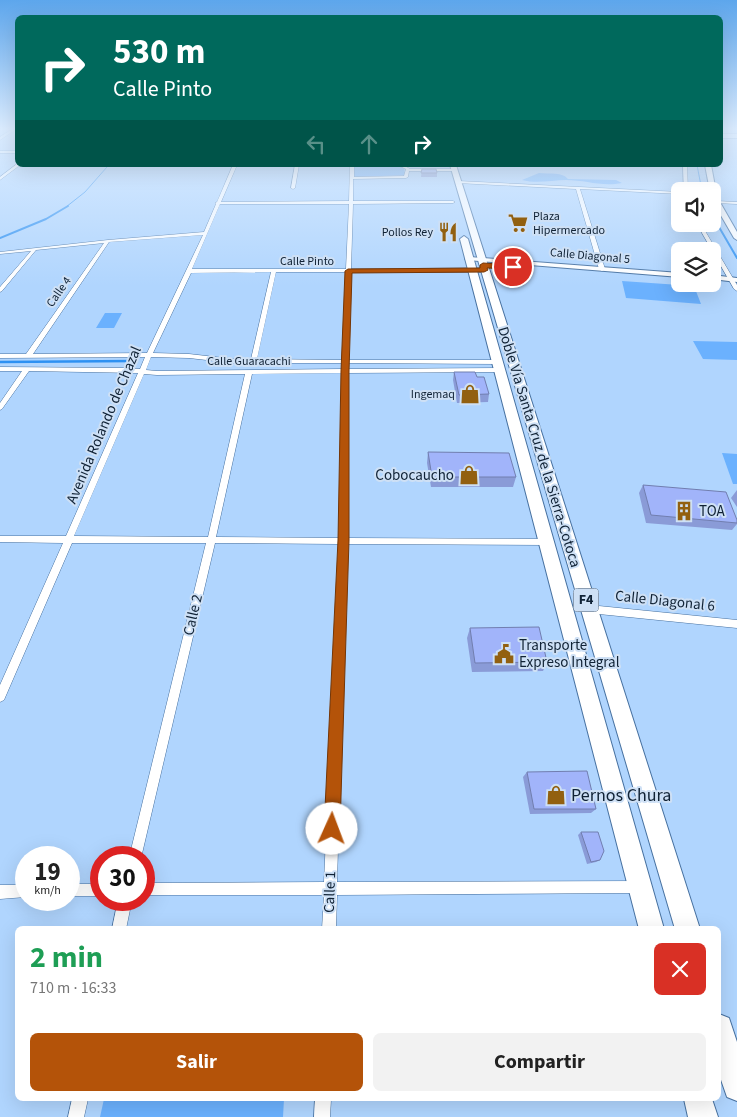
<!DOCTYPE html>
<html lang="es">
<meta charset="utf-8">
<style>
:root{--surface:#fff;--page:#f2f2f2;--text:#222;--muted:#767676;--accent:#b45309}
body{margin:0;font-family:"Source Sans 3",sans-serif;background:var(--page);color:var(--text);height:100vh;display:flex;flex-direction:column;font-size:19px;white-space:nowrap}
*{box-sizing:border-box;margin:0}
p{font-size:16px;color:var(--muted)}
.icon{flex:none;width:28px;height:28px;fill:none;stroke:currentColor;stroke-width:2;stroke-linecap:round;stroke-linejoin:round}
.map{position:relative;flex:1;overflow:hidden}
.sheet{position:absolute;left:15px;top:926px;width:706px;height:175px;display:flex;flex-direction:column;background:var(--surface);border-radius:8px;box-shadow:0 5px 20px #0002}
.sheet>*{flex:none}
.hud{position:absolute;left:15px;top:15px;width:708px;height:152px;border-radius:8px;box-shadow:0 5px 20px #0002;background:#00695c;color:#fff;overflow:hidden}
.tools{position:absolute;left:671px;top:182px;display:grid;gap:10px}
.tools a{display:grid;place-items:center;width:50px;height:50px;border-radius:8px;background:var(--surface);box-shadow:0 5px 20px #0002;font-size:25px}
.speed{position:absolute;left:15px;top:846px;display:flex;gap:10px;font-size:25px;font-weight:700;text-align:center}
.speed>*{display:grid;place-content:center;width:65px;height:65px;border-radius:50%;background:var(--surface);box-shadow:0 5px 20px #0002;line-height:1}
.speed small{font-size:12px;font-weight:400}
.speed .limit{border:8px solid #d22;background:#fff;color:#111}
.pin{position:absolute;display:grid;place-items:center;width:42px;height:42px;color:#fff;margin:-21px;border:2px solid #fff;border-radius:50%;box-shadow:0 1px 5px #0007}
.me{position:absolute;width:55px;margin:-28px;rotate:2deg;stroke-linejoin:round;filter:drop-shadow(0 0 4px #0008)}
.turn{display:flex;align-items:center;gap:18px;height:105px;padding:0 15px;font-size:22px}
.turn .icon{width:65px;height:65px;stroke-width:2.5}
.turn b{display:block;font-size:35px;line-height:42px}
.lanes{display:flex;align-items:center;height:48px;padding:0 15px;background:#0003;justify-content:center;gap:25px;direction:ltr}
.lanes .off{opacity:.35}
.round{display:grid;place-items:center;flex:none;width:52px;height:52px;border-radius:8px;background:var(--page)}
.headline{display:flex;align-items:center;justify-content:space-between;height:85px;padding:0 15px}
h1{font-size:30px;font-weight:700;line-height:38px;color:#1e9e55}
.button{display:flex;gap:10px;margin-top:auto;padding:10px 15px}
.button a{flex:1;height:58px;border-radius:8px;background:var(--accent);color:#fff;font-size:20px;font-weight:700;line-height:58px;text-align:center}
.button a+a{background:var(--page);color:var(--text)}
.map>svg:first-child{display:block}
</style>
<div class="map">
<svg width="737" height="1117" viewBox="0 0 737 1117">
<rect width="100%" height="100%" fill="#b0d5fe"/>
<path fill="#6bb1fe" d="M358,166h42l4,1 1,8 -48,2 -3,-1v-9z
M539,173c10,1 24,-1 29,6l48,1 6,3c-21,4 -36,-3 -56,-3 -14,0 -29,4 -44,0z
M622,281l72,5 7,18 -75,-6z
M105,313h17l-8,15h-18z
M693,341l44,1v18l-34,-1z
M722,453l15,1v30h-4z
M104,1099h180l-1,18h-183z"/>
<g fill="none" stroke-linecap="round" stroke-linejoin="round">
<path stroke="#2e91f2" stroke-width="1" d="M697,165l5,26
M66,207l19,-15 22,-25"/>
<path stroke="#2e91f2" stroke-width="2" d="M712,215l25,43
M0,238l46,-19 22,-13"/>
<path stroke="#2e91f2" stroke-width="2.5" d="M0,362l133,-1"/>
<defs>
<path id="street" d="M11,130h4l-15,10v-3z
M0,151h18v2h-18z
M17,164l3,1 -20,15v-3z
M233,165h4l-16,37 128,-1 1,-36h4v12l50,-1 2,-7 -8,-4h5l7,4h45l-1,2h-45l-1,6 -2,1 -53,1v22h100l2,1 -2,1 -100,1 -2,65 133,-1 3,2 -3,2h-133l-3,88h149l3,2 -3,2 -149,-1v6l151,-1 3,2 -3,2 -151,1 -1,165 199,1 4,3 -4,3 -199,-1 -10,338 303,-1 5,1 1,5 -1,5 -5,1 -303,2 -1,34h-14l2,-34h-180v-12l180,-1 15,-338 -124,-1 -74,315h-12l77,-315h-134l-68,157 -4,2v-17l63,-142 -63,-1v-6h66l72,-163 -109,-2 -27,38 -2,1v-7l22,-32h-22v-4l125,1 15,1 5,-12 -145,1v-4h26l78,-111 -68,7 -34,41 -2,1v-5l31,-36 -31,3v-2l108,-12 96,-8 12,-28 -1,-1 2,-1zM220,204h129l-3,65h-154zM203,235l-56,118 -114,1 76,-112zM271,272l-20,87h-18l-44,-5 -36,-1 38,-80zM276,272h70l-4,88 -85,-1zM151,357l38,1 44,5h109v6l-185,2 -11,-1zM342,373l-3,165 -123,-1 36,-163zM144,374l13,1 88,-1 -37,163 -134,-1z
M295,165h4l-4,23 -2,1 -2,-1z
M683,165h4l1,26h-4z
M458,181l222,11v2l-100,-5 25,80 -3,2 -3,-2 -23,-80 -119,-6z
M716,201l21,1v2l-22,-1z
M697,224h4l36,61v6l-3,-2z
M589,605l148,15v8l-148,-15 -3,-1 -2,-3 2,-3z
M69,884h32v12h-32z
M0,885h26v12l-26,2z
M118,900h14l-6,29h-14z
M72,1099h16l-4,18h-16z
M315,1099h16l-1,18h-16z"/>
<path id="secondary" d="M705,165h6l6,32 20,35v8l-3,-2 -22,-38v-9h-2z
M469,257l211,16v4l-213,-17 -2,-1z
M712,275l25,3v4l-25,-3z"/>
<path id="highway" d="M720,134h17v4h-17z
M450,165h6l244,764h-25z
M464,236l4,3 196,690h-25l-179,-690z
M719,1014l10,4 8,24v59l-10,-4 -8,-23z
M684,1099h28l6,18h-30z"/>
</defs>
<use href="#street" stroke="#4771a0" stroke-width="1"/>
<use href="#secondary" stroke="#4771a0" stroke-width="2"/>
<use href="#highway" stroke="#4771a0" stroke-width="2"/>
<use href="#street" fill="#fff" fill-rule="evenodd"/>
<use href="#secondary" fill="#fff" fill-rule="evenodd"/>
<use href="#highway" fill="#fff" fill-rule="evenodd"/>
</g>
<path fill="#8a9bd7" d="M421,165h14v2h-14z
M422,169l15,4v4h-16z
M454,372l23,5 12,17 -1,8 -31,1 -4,-23z
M428,452l88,25 -3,10h-82l-4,-24z
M643,485l94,35v4l-5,6 -86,-7 -7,-30z
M737,490v17l-6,-9z
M470,628l77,34 -4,9 -71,1 -5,-34z
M527,772l69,37 -5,4 -61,1 -7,-37z
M581,832l19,28 -4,2 -9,2 -9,-29z"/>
<path fill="#a1b4fa" stroke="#717eaf" d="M422,169h14l1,4h-16z
M454,372h21l2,5h7l5,17 -30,1z
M428,452l81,1 7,24h-84z
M643,485l83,7 11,28v3l-86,-8z
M539,627l8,35 -72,1 -5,-35z
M587,771l9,38h-62l-7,-37z
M581,832h17l6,19 -4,9 -9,2z"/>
<linearGradient id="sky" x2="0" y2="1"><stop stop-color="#5da6ec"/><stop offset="0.45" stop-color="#dbecff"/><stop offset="1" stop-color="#dbecff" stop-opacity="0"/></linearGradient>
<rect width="737" height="286" fill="url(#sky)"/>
<path fill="#b45309" stroke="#753606" d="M483,263l30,2 3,2 -3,2 -26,-1 1,2 -4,2 -132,1 -3,98v169l-9,289 -2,6 -6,2 -5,-2 -3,-6 14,-289 3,-169 4,-100 3,-2 132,-1v-3z"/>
<defs>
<symbol id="supermarket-bare" viewBox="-9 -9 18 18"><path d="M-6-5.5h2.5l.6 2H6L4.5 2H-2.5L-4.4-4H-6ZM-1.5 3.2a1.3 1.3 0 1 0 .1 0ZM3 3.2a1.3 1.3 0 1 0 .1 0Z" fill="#926010" stroke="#cee0f5" stroke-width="2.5" paint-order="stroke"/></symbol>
<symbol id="restaurant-bare" viewBox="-9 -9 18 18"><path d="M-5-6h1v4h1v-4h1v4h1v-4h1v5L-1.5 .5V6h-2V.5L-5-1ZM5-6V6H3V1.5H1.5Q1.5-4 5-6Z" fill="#926010" stroke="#cee0f5" stroke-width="2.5" paint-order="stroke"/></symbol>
<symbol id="shop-bare" viewBox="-9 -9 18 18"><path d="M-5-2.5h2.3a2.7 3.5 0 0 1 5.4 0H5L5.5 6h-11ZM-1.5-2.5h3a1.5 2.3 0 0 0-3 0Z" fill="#926010" stroke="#cee0f5" stroke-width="2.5" paint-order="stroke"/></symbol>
<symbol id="building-bare" viewBox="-9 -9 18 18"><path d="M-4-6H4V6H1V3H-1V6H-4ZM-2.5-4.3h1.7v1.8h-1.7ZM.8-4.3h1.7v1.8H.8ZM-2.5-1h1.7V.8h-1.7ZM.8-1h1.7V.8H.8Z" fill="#926010" stroke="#cee0f5" stroke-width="2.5" paint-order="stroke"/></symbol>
<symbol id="civic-bare" viewBox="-9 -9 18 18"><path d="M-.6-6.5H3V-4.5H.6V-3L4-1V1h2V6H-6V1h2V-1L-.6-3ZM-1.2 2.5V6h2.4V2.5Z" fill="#926010" stroke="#cee0f5" stroke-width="2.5" paint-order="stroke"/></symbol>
</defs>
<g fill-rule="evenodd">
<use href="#supermarket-bare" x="504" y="209" width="28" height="28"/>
<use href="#restaurant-bare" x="434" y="218" width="28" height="28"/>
<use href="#shop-bare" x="456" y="380" width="28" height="28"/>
<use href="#shop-bare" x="455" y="461" width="28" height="28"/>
<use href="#building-bare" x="670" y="497" width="28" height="28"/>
<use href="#civic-bare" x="490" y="640" width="28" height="28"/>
<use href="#shop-bare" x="542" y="781" width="28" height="28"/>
</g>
<g text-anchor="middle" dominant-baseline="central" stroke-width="4" stroke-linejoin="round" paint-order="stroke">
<g font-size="12" fill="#102235" stroke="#cee0f5" text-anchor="end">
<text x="533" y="216" text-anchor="start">Plaza<tspan x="533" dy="14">Hipermercado</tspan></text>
<text x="433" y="232">Pollos Rey</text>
<text x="455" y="394">Ingemaq</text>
</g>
<g font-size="12" fill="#102235" stroke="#cee0f5">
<text transform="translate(590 256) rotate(5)">Calle Diagonal 5</text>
<text x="307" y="261">Calle Pinto</text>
<text transform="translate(59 292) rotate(-55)">Calle 4</text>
<text x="249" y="361">Calle Guaracachi</text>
</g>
<rect fill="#cee0f5" stroke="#495b6f" stroke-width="1" x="573.5" y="588.5" width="25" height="23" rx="4"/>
<g font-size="14" font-weight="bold" fill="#102235">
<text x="586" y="600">F4</text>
</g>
<g font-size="15" fill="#102235" stroke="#cee0f5">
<text transform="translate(104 425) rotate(-67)">Avenida Rolando de Chazal</text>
<text transform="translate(539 447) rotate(73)">Doble Vía Santa Cruz de la Sierra-Cotoca</text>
<text transform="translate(665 601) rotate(6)">Calle Diagonal 6</text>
<text transform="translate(193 615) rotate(-77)">Calle 2</text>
<text transform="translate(330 892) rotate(-88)">Calle 1</text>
</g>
<g font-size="15" fill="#102235" stroke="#cee0f5" text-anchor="start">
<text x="454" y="475" text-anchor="end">Cobocaucho</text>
<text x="699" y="511">TOA</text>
<text x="519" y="645">Transporte<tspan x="519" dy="17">Expreso Integral</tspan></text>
</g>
<g font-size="18" fill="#102235" stroke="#cee0f5" text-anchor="start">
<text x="571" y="795">Pernos Chura</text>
</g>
</g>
</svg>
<div class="tools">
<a><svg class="icon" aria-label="sound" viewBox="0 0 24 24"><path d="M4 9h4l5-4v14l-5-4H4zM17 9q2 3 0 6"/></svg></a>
<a><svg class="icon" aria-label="layers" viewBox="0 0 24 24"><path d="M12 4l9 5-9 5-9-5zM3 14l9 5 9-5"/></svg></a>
</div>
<div class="speed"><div>19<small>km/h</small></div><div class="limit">30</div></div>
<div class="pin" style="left:513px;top:267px;background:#d93025"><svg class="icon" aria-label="arrive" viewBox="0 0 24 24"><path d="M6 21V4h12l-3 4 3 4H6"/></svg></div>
<svg class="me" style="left:332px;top:829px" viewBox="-20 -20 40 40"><circle r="19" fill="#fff"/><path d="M0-13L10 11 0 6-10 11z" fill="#b45309"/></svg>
<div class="hud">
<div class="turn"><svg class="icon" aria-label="right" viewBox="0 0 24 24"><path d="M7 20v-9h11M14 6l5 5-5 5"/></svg><div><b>530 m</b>Calle Pinto</div></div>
<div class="lanes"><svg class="icon off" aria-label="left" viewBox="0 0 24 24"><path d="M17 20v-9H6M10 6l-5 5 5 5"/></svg><svg class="icon off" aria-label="ahead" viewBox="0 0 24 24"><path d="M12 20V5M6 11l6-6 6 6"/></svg><svg class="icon" aria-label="right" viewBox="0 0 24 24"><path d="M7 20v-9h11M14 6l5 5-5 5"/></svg></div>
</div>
<section class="sheet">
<div class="headline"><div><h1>2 min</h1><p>710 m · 16:33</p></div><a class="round" style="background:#d93025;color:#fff"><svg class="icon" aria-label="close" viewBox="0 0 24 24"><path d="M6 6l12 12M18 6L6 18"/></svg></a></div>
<div class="button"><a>Salir</a><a>Compartir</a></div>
</section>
</div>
